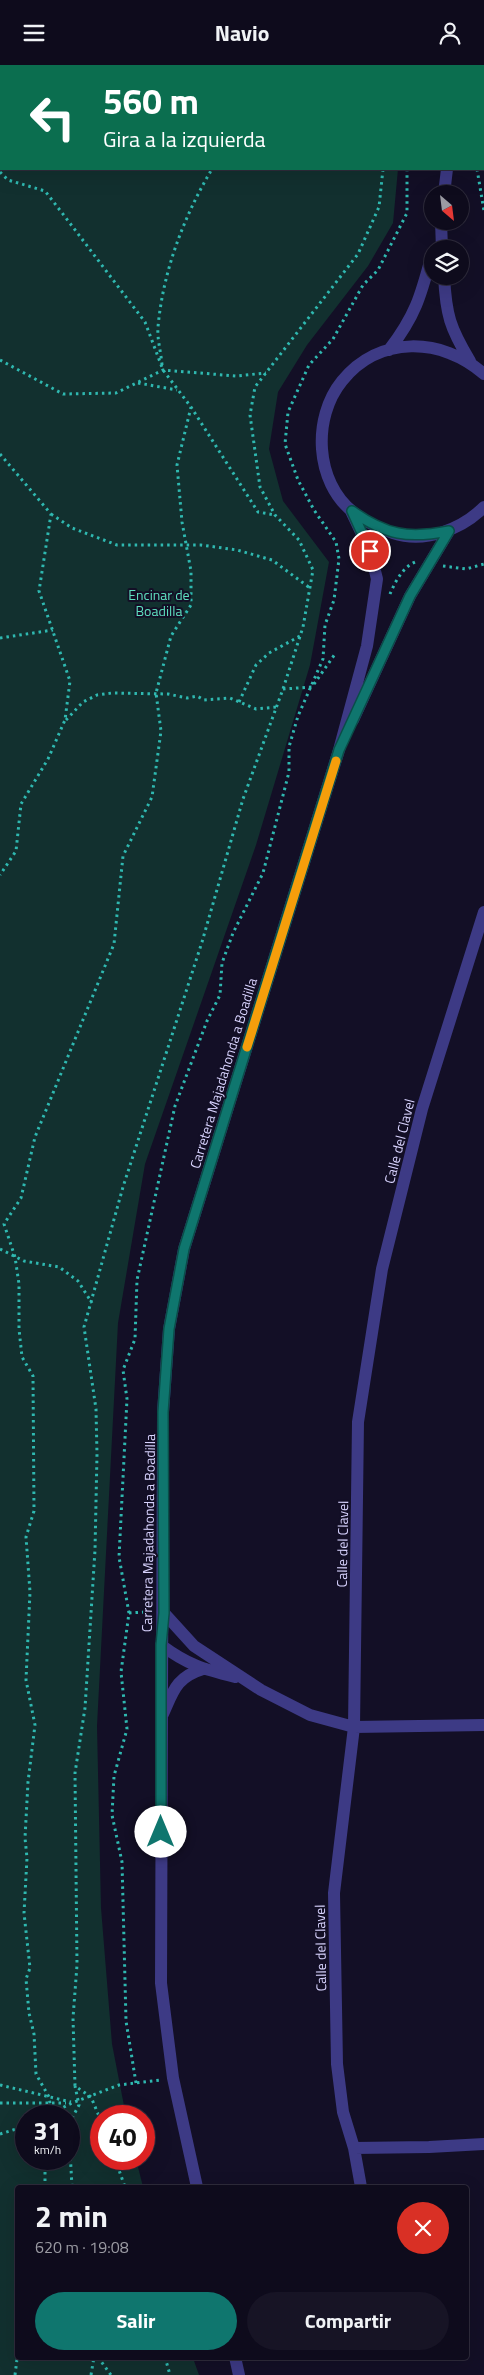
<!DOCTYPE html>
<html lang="es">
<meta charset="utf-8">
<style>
:root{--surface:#0e0b1c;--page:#171425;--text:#f1f3f6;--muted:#9b9ba3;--line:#2e2b3b;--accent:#0f766e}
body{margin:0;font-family:"Titillium Web",sans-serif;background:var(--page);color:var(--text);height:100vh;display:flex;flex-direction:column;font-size:19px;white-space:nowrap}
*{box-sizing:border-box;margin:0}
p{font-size:16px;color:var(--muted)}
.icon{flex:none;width:28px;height:28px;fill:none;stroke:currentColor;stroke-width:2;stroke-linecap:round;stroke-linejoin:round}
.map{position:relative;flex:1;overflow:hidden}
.sheet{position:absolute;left:15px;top:2120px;width:454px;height:175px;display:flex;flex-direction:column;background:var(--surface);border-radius:5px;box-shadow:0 5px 20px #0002,0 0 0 1px var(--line)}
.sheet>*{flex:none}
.top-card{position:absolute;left:0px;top:0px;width:485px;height:105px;box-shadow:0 5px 20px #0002,0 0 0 1px var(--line);background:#0b6e4f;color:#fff;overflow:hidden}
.needle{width:32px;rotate:152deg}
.controls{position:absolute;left:424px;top:120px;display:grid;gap:10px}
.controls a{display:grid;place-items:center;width:45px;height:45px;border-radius:50%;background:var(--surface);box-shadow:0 5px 20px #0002,0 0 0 1px var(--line);font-size:25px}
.speed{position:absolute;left:15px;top:2040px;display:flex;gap:10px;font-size:25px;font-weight:700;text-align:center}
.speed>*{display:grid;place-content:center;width:65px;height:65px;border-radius:50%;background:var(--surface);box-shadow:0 5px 20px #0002,0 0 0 1px var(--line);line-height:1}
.speed small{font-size:12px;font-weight:400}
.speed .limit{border:8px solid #d22;background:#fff;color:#111}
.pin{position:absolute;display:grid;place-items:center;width:42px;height:42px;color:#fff;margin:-21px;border:2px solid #fff;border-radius:50%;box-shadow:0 1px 5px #0007}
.me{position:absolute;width:55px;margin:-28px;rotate:0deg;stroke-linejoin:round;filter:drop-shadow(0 0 4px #0008)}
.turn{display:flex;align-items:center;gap:18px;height:105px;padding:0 20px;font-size:22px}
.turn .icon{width:65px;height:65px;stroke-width:2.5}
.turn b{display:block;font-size:35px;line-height:42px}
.round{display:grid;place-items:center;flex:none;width:52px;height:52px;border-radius:26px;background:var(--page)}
.headline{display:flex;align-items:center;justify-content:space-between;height:85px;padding:0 20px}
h1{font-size:30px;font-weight:700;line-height:38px}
.button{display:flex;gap:10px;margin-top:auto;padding:10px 20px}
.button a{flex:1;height:58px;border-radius:30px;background:var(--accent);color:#fff;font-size:20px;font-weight:700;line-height:58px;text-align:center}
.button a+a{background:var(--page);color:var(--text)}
header{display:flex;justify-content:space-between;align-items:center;height:65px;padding:0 20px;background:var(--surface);font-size:22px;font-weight:700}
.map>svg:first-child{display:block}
</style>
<header><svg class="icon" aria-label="menu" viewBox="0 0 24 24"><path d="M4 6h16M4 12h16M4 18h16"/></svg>Navio<svg class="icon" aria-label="person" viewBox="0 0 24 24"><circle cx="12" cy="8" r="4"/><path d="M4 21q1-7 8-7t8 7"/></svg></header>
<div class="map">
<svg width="484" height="2310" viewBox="0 0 484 2310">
<rect width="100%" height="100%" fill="#130f26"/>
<path fill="#12302f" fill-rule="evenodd" d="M0,0h408l-407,1v103h397l-5,54 -25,43 -61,79 -29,47 -9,57 14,52 46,61 -19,103 -54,180 -111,319 -27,159 -21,403 4,182 11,136 14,72h-25v43h35l7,28h-125v170l175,1 6,17h-199zM26,2051h43v43h-43z"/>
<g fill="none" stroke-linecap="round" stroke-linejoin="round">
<path stroke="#2fb8b0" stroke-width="3" stroke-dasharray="2.5 4" stroke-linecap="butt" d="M261,1l1,-1
M393,1l1,-1
M418,1v-1
M478,1l1,-1
M477,104l7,42
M0,107l8,8 37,11 21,27 79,104 18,48 28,37 67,105 17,3
M0,295l63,34 53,-1 47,-23 73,6 30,-3
M162,300c-1,-13 -5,-26 -4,-38 5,-56 26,-111 54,-158
M138,318l39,7
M0,389l51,60 -12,77 31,90 -5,39 -17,39 -27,45 -5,47 -16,24
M51,449l21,14 45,17h84l36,5 35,10 38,28
M443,501l23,3 18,-5
M390,529c5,-12 13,-27 25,-32
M0,573l53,-8
M283,624l29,-2 23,-33
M239,637l17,-37 13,-12 31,-17
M66,655l17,-18 14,-7 15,-2 56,1 19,4 10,-2 7,4 26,-2 26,11 21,-2
M0,1184l24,12 35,6 19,14 14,22
M129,1548l16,-1
M136,2018l-10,-62 -4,-159 -10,-47 2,-39 13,-47 -6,-57 8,-59 -10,-56 8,-158 -4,-29 12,-31 2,-59 38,-174 32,-85 13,-26 2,-32 11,-30 30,-60 26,-101v-25l9,-31 25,-57 2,-34 9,-25 5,-41 -3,-17 -22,-32 -16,-30 -13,-36 3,-32 21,-47 24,-26 30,-54 15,-15 29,-57v-44
M0,2020l71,17
M0,2038h66
M46,2051l26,-13 47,-18 42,-5
M52,2051l-3,-19 -13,-23 -2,-40 -5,-21 -3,-34 4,-11 -6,-55 3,-55 -2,-20 3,-56 7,-57 -9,-45 4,-88 -4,-55 8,-26 -1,-135 -11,-19 -3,-28v-45l-4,-27 -11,-33 17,-26 14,-61 79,-193 9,-88 29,-59 9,-66 -5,-38 15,-57 20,-31v-34l-9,-49 -5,-57 14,-58
M101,2056l-10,-24 -16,-11 -2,-68 4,-53 -2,-192 10,-65 10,-158 2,-96 -1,-45 -12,-82 39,-140 79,-245 41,-143 40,-110 20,-62 10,-57 -14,-30 -24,-25 -15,-28 -10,-72 5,-28 103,-133 21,-47 4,-38
M69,2059l10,-19 -4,-19
M69,2067l3,55
M0,2069l26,-8
M45,2094v28
M115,2094l10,28
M98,2292l13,18
M165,2292l5,18
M15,2310l3,-24
M91,2310l3,-18"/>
<path stroke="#3d3a85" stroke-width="12" d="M457,1v-1
M444,129l3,-25
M441,156l1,28
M444,211c2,39 6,52 26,85
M389,285c27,-35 32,-55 43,-96
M484,309c-42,-37 -105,-39 -142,7 -30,37 -27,101 11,131 13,10 25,16 40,21 32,11 69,-4 91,-26
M353,655l57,-124 39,-65
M164,1548l30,33 67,44 49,25 44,12 130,-2
M161,1580c27,20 42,24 74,32
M163,1649c10,-22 13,-37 40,-45
M354,2083l75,-1 55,-3
M197,2122l-24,-109 -12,-95 2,-571 6,-83 15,-80 155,-499 28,-104 10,-67 -7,-28 -19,-40
M361,2122l-7,-39 -11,-36 -6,-48 -3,-171 20,-166 4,-305 24,-153 40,-160 62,-197
M235,2292l4,18"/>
</g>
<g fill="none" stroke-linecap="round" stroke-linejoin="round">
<defs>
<path id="route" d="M161,1767v-187l3,-32 -1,-201 6,-83 15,-80 155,-499 71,-154 39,-65c-41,8 -63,4 -97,-20l18,40"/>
</defs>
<use href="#route" stroke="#0a4d48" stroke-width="12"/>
<use href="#route" stroke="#0f766e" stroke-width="9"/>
<path stroke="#f59e0b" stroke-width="9" d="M247,982l89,-286"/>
</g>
<g text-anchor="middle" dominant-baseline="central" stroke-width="4" stroke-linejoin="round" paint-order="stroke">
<g font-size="14" fill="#5fe0c0" stroke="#130f26">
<text x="159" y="529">Encinar de<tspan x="159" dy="16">Boadilla</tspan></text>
</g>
<g font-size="14" fill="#d9d4ff" stroke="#130f26">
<text transform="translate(223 1008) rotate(-73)">Carretera Majadahonda a Boadilla</text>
<text transform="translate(399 1076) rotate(-76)">Calle del Clavel</text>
<text transform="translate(148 1468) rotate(-89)">Carretera Majadahonda a Boadilla</text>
<text transform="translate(342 1479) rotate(-89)">Calle del Clavel</text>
<text transform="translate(320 1883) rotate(-91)">Calle del Clavel</text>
</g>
</g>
</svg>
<div class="controls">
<a><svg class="needle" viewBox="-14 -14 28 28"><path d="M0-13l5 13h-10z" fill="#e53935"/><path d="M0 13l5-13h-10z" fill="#9b9ba3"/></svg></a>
<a><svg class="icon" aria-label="layers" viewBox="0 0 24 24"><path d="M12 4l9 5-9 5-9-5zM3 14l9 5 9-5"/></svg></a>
</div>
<div class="speed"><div>31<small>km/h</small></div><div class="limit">40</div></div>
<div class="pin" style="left:370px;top:486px;background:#d93025"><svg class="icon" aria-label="arrive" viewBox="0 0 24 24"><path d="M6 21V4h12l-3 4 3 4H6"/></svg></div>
<svg class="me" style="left:161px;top:1767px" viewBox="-20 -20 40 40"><circle r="19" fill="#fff"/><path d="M0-13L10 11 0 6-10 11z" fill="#0f766e"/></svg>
<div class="top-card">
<div class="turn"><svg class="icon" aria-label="left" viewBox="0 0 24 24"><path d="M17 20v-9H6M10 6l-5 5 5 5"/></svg><div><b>560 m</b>Gira a la izquierda</div></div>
</div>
<section class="sheet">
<div class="headline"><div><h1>2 min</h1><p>620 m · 19:08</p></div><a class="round" style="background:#d93025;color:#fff"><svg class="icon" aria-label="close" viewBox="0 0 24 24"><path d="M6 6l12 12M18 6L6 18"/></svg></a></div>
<div class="button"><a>Salir</a><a>Compartir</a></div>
</section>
</div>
